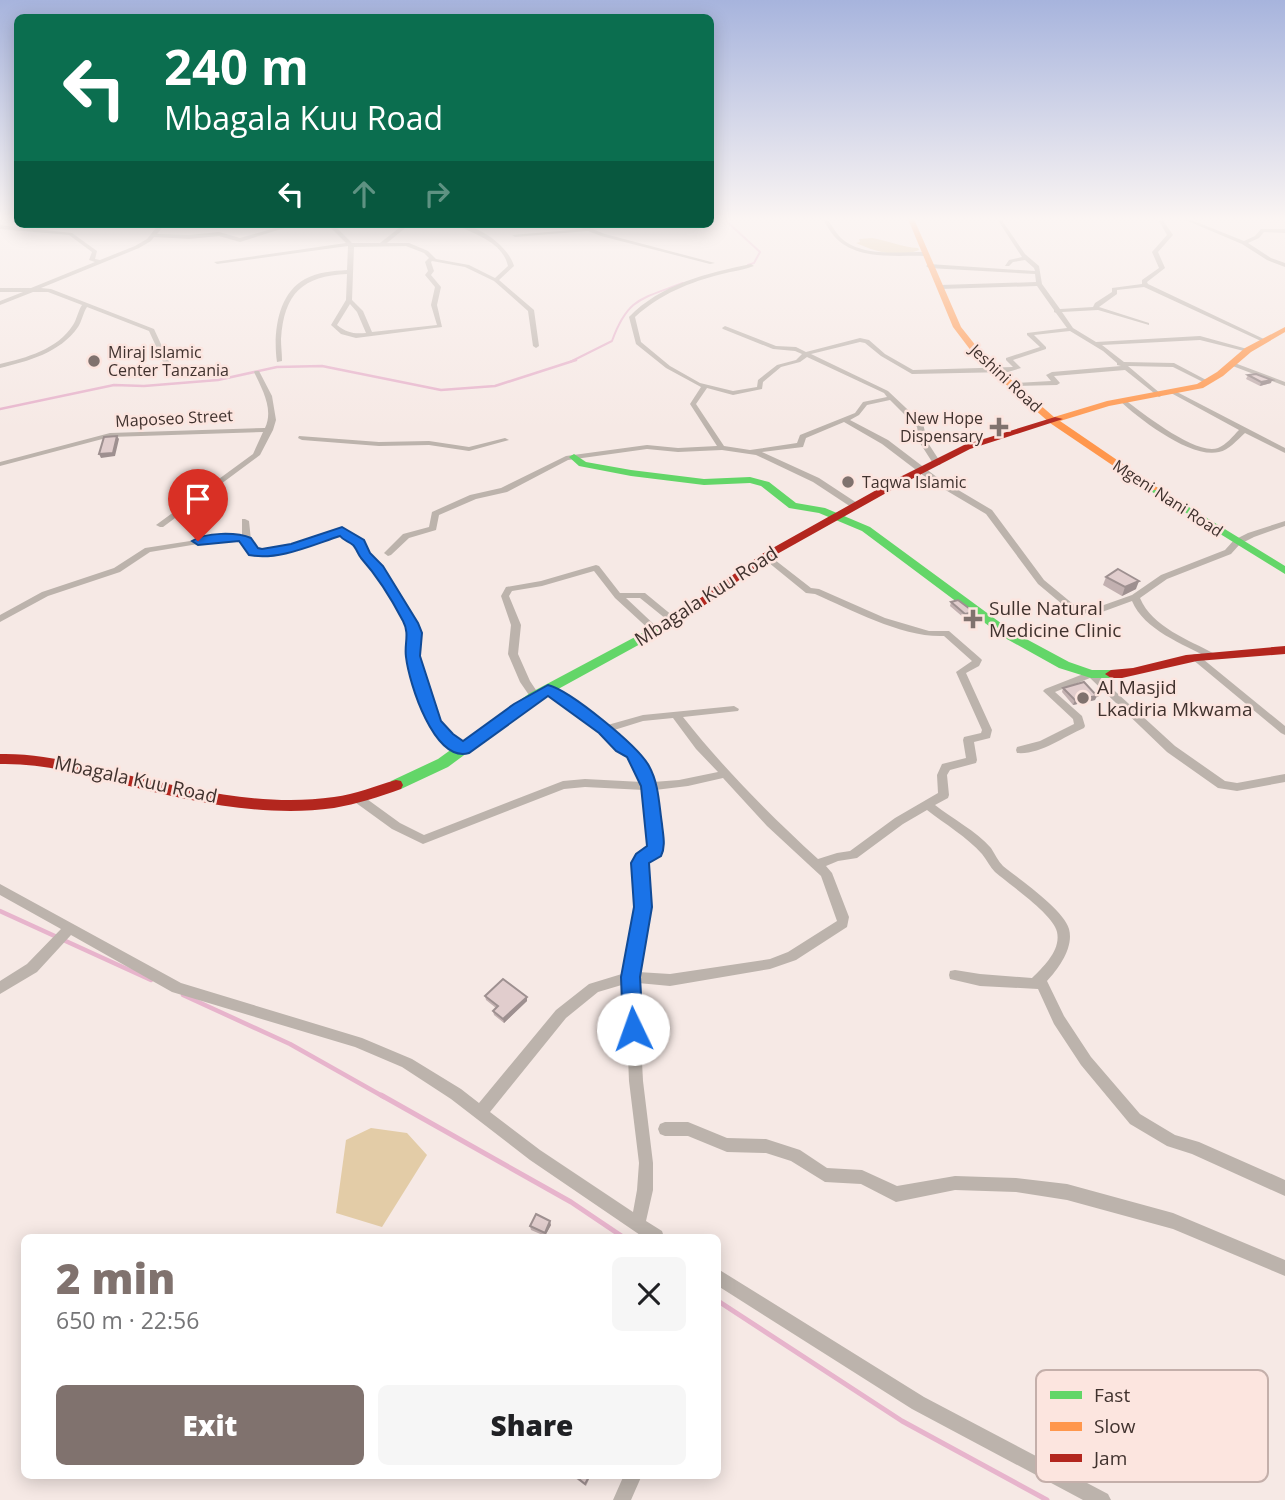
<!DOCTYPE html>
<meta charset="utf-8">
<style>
:root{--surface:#fff;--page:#f6f6f6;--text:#202124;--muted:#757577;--accent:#80726e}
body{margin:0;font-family:"Open Sans",sans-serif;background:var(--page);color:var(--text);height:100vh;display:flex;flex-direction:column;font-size:26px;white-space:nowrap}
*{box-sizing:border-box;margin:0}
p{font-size:23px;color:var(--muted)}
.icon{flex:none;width:38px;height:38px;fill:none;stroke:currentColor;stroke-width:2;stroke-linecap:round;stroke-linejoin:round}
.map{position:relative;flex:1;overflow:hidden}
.side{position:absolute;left:21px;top:1234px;width:700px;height:245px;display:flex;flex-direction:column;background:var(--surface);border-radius:10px;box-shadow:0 4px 18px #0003}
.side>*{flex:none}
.top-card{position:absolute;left:14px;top:14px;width:700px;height:214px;border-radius:10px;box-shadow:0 4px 18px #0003;background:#0b6e4f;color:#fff;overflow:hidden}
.pin{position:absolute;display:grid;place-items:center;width:60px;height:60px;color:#fff;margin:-72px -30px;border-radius:50% 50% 50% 0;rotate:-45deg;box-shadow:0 0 7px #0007}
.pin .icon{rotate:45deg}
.me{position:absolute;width:77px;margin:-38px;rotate:357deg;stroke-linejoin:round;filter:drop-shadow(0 0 5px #0008)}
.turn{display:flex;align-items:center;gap:24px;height:147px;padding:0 35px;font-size:32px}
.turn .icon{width:91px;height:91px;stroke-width:2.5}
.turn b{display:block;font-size:49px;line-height:60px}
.lanes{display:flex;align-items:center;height:66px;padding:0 35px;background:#0003;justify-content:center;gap:35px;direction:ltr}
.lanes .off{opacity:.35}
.round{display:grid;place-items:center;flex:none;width:74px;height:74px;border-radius:10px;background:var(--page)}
.overview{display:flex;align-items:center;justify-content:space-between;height:119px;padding:0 35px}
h1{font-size:42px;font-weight:800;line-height:52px;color:var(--accent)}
.button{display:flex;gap:14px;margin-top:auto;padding:14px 35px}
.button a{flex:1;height:80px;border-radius:10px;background:var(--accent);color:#fff;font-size:28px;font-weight:800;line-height:80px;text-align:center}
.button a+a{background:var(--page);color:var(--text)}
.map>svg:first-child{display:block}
</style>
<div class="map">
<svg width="1285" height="1500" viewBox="0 0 1285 1500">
<rect width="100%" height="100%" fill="#f6e9e5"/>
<path fill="#e3cca7" d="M872,238c17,3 30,9 46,10l1,2c-21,9 -45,1 -63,-7l4,-1 -1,-3z
M371,1128l36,5 20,22 -45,72 -46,-14 10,-73z"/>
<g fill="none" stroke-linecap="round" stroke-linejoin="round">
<path stroke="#e7b4cc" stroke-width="2" d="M724,219l36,33 -6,11 -6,2
M570,362l42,-21c16,-44 30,-42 71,-58"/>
<path stroke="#e7b4cc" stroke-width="2.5" d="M0,409l114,-24 30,1 74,-6 59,-13 45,-1 119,24 54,-4 81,-26"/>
<path stroke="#e7b4cc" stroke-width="4.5" d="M0,911l151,69
M183,995l107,49 94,53"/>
<path stroke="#e7b4cc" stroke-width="5" d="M381,1095l190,107 52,35
M718,1301l184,120 145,79"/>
<path fill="#bcb3ac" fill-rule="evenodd" d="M823,219h4c5,6 8,13 14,19 21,19 56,14 83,14l3,2 -3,2c-28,-1 -62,4 -85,-15 -7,-6 -12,-15 -16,-22z
M997,219h4l24,35 14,12 3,18 18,25 33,-2 2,-4 17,-11v-4l30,-4v-4l17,-12 -7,-16 15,-17 -9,-16h4l11,16 -15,17 7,16 -18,14 1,2 118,56 -5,1 -117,-54 -27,3v4l-18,13 50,16v2l-51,-15 -36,2 11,16 23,14 104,-6 51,14 -3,2 -48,-12 -98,5 22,17 50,1 36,19 -5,1 -32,-16 -45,-1 33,28v2l-2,1 -34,-27 -71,6 6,7 -3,2 -45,1v-2l2,-1 37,-2 -5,-6 6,-3 69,-6 -4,-1v-2l-14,-12 -33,-20 -36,4 12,12v2l-33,11 8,8 -13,4 -96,2 -31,-18 -16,-13 -5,-1 -49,12 77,37 35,33 5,19 13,20 -1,2h-6l-14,-22 -3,-16 -27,-27 -23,5 -8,10 -9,5 38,20 50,38 54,32 52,70 35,29 22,-3 31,-11 29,-20 64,-25 9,-10 14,-7 37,-12v5l-31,11 -14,7 -9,10 -64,25 -27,19c12,29 49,42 75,56l2,2 -2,2h-6c-26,-14 -65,-28 -77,-57l-30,11 -28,2 -36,-30 -52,-70 -54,-32 -50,-38 -38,-22 -38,16 -3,9 -41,5 57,26 38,25v4h-6l-38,-25 -57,-27 -34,-5 -44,2 -31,-3 -79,11 -61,32 -31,7 -37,16 -3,15 -27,8 -18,17 -3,1 -4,-3 19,-19 26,-7 3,-15 38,-17 31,-7 65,-32 81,-11 31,3 39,-2 -27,-42 11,-17 -35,-19 -30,-24 -7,-27c32,-33 78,-44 122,-53l3,2c-10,4 -21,5 -32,8 -32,8 -62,20 -87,43l6,25 29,24 30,17 33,8 24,-4 1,-7 19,-15 19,-5 6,-6 -7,-3 -22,-2 -50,-20 -1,-1 3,-2 51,20 20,1 10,5 54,-14 9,2 16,14 28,16 100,-3 -7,-7v-2l34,-11 -13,-12v-2l40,-5 -11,-15 -2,-1v-2l-17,-24 -97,3 -3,-2 3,-2 96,-3 -1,-8 -106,-6 -3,-2 3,-2 106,7 -1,-3 -9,-8 -12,2 -4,4h-4l4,-6 13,-3zM807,357l77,36 3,4 -24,5 -8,11 -55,22 -3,8 -47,7 -26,-4 -28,-42 11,-16 26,7 29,-6 1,-7 18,-15 19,-5z
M1183,219h6l55,22 11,-5 6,-7h24v4l-21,-1 -5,6 -11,5 23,15 14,5v4l-18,-7 -25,-16z
M159,224h6l-8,10 32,1 30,-3 21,6 49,-14h8l-57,18 -21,-6 -30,3 -35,-2 -3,4 -12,7 -98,40 10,1 103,40 18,39 -1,1 -5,-1 -17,-37 -62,-24c-4,6 -5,14 -9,20 -18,26 -50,34 -78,41v-4c26,-6 58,-15 73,-39 4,-6 5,-14 9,-20l-34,-13h-15l-33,13v-4l23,-9h-23v-4h31l64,-26 -6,-2 3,-8 -23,-17 -69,-6v-4l72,8 25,18 -2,8 5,1 35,-14 12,-7z
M327,224h6l19,19h28l24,-19h6l-23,19h22l19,8 8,8 33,6 26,13 13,-12c-6,-25 -33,-31 -53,-42 22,0 53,21 59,42l-15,14 35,30 5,36 -3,2 -3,-2 -5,-35 -34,-30 -29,-14 -33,-6 -1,1 3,9 -3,4 10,12 -4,18 5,22 -86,11 -15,-4 -10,-9 15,-25 1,-26c-44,2 -63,19 -66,65 0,7 1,15 1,22l-5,1c-4,-27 0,-68 28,-83 13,-7 28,-8 42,-9l1,-24 -131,18 -3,-2 132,-19zM406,246l18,7 5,5 -4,4 3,9 -3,4 10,12 -4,18 6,20 -65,7 -9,-21 -11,-11 2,-53zM350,304l7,8 9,21c-12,1 -19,0 -29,-8z
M572,224h7l26,10 110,29 -5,1 -109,-28 -13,-5 -73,6 -3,-2 71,-6z
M1232,362l53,20v4l-55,-21 -1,-1z
M255,371h4l13,25 4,24 -3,10 -13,25 -97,72h-3l-4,-2 97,-71 10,-22 -153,5 -110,29v-4l110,-29 155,-5c9,-19 -3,-39 -11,-56z
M1171,391h4l110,57v5l-40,-20c-8,7 -16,17 -26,19 -28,7 -80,-33 -99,-51l5,-1c18,13 71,56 93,48 8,-3 15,-12 21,-18l-68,-37z
M299,436l80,6 50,-1 40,6 36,-9 4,2 -40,11 -40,-6 -50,1 -77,-6 -4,-2z
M242,519h3l4,2 2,19 5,9 36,-4 50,-16h3l7,8 10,4 7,12 11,11 39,64 -1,28 21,66 6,9 23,15 1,3 -1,3h-8l-23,-17 -8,-12 -21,-67 1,-28 -35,-61 -12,-11 -6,-11 -10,-4 -6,-7 -47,16 -40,5 -3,-1 -6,-12 -28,-1 -66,11 -30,20 -72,24 -48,26v-7l42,-23 72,-24 31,-20 71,-11 26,-1z
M766,553l45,35 8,1 66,29 44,13h20l31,27 2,2 -3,6 -13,7 26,57 -2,8 -16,4 3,18 -1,3 -26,7 -3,5 2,20 -1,3 -13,7c18,14 41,26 56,43 4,6 7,13 12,18 16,13 61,44 66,63 5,18 -10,39 -22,52l17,35 27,41 49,57 35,21 24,7 86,38v16l-93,-42 -25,-8 -37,-22 -49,-59 -27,-41 -16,-35 -58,-3 -30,-7 -1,-4 1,-4 5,-1 25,4 52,4c12,-12 29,-28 25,-46 -3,-17 -47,-47 -62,-60 -5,-5 -8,-12 -13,-18 -15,-17 -37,-30 -55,-44l-24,14 -46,34 -19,3 -12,5 6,7 17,44 -2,10 -51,33 -26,9 -100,17 -32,-3 5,98 10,82v27l-7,31 16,10 2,6h-21l-113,-77 -79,-61 -49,-32 -47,-20 -183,-55 -101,-57 -34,37 -37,22v-13l27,-17 34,-35 -61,-34v-11l181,99 181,55 50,21 49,30 18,14 77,-93 33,-26 36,-11 12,-66 -3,-44 15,-15 -1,-28 -4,-30 -59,-3 -21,2 -141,55 -31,-15 -40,-29 -1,-3 1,-3h8l40,29 24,12 139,-54 22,-2 57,3 -6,-14 -7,-9 -38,-34 -46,-34 -2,-2 2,-2 3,-1 23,14 33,26 39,-11 91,-9 5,3 -1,2 -55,6c41,52 87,98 135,142l19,-6 13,-2 45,-33 43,-25 -1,-18 5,-11 24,-6 -3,-18 1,-3 17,-4 1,-3 -26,-58 16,-11 -28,-25c-40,2 -93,-26 -129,-42l-9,-1 -43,-35 -1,-2zM673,718l23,31 22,23 -39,8 -26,2 -11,-22 -31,-29 32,-10zM723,778l44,48 54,50 16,45 -49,31 -18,7 -100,15 -32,-2 11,-65 -3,-42 15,-15 -1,-30 -5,-30 33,-4zM625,984l4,97 10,82 -2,27 -4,22 -93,-62 -50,-38 76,-94 32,-26z
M596,565l3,1 21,27h25l34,28 -2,2h-6l-31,-25h-14l34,32 -5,3 -3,-1 -37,-34 -21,-27 -52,15 -30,5 -3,5 12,29 -3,29 12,27 10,15 -1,2h-8l-11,-16 -12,-28 3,-29 -10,-29 5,-9 35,-6z
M1195,654l3,1 87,71v9l-4,-2 -89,-74 -2,-2 2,-2z
M1091,671l3,1 81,74 50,35 12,2 48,-9v8l-48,9 -19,-3 -51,-36 -77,-74 -35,14 27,24 3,10 -1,2c-21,9 -44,27 -67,25l-1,-3 1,-3 23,-6 34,-17 -1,-5 -30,-28 2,-2z
M665,1122h23l39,16 39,1 34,11 27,18 35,2 35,16 58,-10 61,2 51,6 106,29 112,47v16l-112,-47 -106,-29 -51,-8 -61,-2 -59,12 -35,-18 -36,-2 -34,-21 -25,-8 -39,-1 -39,-16h-23l-5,-2 -2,-5 2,-5z
M718,1269l206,128 184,97 3,6h-28l-171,-91 -194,-123z
M624,1475h18l-11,25h-18z"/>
<path fill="#63d668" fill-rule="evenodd" d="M574,454l12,8 45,8 73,9 46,-2 19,5 27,21 29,5 45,19 143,105 56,30 23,8h19l6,4 -6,4h-20l-32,-10 -54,-30 -143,-107 -43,-18 -30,-5 -28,-22 -11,-3 -46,2 -73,-9 -52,-10 -10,-9z
M1153,485l132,81v8l-136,-84 -1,-2z
M680,613l4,1 2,3 -2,3 -144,79 -92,68 -47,22h-10l-2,-4 2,-4 47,-22 92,-66z"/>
<path fill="#ff974d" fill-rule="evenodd" d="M908,219h6l47,108 23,29 70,61 53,-16 90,-17 20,-12 28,-24 40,-21v5l-34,20 -28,24 -20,12 -94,18 -49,15 98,67 -1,2h-8l-99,-67 -72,-63 -25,-33z"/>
<path fill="#b3261e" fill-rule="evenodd" d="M1055,417l8,2 -93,30 -66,34 -134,75 -86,62h-8l-2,-3 88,-63 134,-75 68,-34z
M1285,646v8l-88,7 -75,17h-11l-6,-4 6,-4 22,-2 53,-13z
M0,754c44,-1 84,11 127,21 67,15 138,32 207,22 22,-3 41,-11 62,-17l5,1 2,4 -2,4c-22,8 -44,15 -67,19 -70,10 -145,-7 -213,-24 -40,-10 -79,-21 -121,-20z"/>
</g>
<path fill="#c2b0b0" d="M1248,375l23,8 -11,3 -14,-7z
M1106,577l30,12 -14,7 -19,-11z
M951,602l23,10 -1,4 -9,2 -14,-12z
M1063,688l32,12 -22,5 -11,-13z
M485,996l42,1v4l-23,22 -10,-8 -1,-4 3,-3 -10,-8z
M551,1225l-6,11 -14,-6 -1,-4z
M571,1475h20l-5,11z"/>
<path fill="#9e9090" d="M1272,380l-1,3 -11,3 1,-4z
M117,436l2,3 -4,17 -14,2 -2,-4z
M1139,581l-3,8 -14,7 3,-9z
M974,612l-1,4 -9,2 1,-4z
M1097,696l-2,4 -22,5 2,-5z
M527,997v4l-23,22 -1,-4z
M550,1221l1,4 -6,11v-3z"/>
<path fill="#e1cdcd" stroke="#9e9090" stroke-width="2" d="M1256,374l16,6 -11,2 -13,-7z
M117,436l-4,17 -14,1 5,-17z
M1118,569l21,12 -14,6 -19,-10z
M958,600l16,12 -9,2 -14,-12z
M1084,682l13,14 -22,4 -12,-12z
M503,979l24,18 -24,22 -10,-8 5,-5 -13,-10z
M536,1214l14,7 -5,12 -15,-7z
M574,1475h16l-5,9z"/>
<linearGradient id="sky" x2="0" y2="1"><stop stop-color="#a7b4dd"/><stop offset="0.51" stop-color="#fbf5f3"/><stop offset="1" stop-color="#fbf5f3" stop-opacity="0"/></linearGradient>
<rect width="1285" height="429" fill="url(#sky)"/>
<path fill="#1a73e8" stroke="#114b97" stroke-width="2" d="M342,527l22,13 6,13 13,13 35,57 4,10 -2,23 21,65 12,13 10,7 51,-37 34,-19c23,6 90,61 101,81 10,18 10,39 13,58 1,11 4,22 -1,32l-12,7 3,44 -12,70 3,52 -3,6 -7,3 -7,-3 -3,-6 -2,-52 13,-70 -3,-44 5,-9 11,-8 -6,-60 -14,-29 -11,-6 -17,-18 -51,-37 -79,57c-35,10 -60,-70 -63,-96 -2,-13 4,-23 -3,-36 -12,-23 -25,-44 -42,-63 -3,-4 -5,-10 -8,-13 -5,-4 -9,-4 -13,-9 -28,9 -62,25 -91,19l-10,-14 -41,4 -6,-4c13,-9 45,-9 59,-3l7,10 4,1 29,-5z"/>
<g fill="#80726e" stroke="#fce5df" stroke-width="2.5">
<circle cx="94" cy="361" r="7"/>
<path d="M995.5 416.5h7v7h7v7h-7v7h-7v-7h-7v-7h7z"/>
<circle cx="848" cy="482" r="7"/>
<path d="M969.5 608.5h7v7h7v7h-7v7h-7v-7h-7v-7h7z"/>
<circle cx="1083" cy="698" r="7"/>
</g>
<g text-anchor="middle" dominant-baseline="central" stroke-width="5" stroke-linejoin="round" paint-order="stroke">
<g font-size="16" fill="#40322e" stroke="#fce5df" text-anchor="start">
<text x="108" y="352">Miraj Islamic<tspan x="108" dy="18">Center Tanzania</tspan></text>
<text x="983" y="418" text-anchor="end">New Hope<tspan x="983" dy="18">Dispensary</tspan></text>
<text x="862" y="482">Taqwa Islamic</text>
</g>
<g font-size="16" fill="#40322e" stroke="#fce5df">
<text transform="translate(1006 378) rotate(43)">Jeshini Road</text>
<text transform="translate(174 418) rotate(-3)">Maposeo Street</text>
<text transform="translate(1168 498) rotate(33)">Mgeni Nani Road</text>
</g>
<g font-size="19" fill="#40322e" stroke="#fce5df">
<text transform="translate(706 596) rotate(-33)">Mbagala Kuu Road</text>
<text transform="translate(136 779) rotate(12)">Mbagala Kuu Road</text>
</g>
<g font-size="19" fill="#40322e" stroke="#fce5df" text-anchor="start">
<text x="989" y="608">Sulle Natural<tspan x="989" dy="22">Medicine Clinic</tspan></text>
<text x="1097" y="687">Al Masjid<tspan x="1097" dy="22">Lkadiria Mkwama</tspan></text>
</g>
</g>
<rect x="1036" y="1370" width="232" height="112" rx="10" fill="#fce5df" stroke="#c4afaa" stroke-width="2"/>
<rect x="1050" y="1391" width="32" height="8" fill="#63d668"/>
<rect x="1050" y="1422" width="32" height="9" fill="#ff974d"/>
<rect x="1050" y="1454" width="32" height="8" fill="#b3261e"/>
<g font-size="19" fill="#40322e">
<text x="1094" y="1402">Fast</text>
<text x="1094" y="1433">Slow</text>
<text x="1094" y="1465">Jam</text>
</g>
</svg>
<div class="pin" style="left:198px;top:541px;background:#d93025"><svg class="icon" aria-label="arrive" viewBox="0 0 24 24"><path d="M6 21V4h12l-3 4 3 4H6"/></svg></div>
<svg class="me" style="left:633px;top:1029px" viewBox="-20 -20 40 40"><circle r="19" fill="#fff"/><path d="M0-13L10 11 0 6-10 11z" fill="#1a73e8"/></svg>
<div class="top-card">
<div class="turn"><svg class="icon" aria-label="left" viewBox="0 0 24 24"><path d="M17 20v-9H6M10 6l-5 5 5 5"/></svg><div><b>240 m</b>Mbagala Kuu Road</div></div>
<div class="lanes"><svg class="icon" aria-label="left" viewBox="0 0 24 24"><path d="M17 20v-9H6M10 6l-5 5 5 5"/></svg><svg class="icon off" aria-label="ahead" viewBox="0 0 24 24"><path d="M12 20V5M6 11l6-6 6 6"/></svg><svg class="icon off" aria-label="right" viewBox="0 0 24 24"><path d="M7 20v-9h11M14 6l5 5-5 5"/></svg></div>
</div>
<section class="side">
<div class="overview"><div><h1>2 min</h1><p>650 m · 22:56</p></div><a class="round"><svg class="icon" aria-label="close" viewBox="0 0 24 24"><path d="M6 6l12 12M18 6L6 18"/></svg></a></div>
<div class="button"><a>Exit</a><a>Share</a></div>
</section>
</div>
